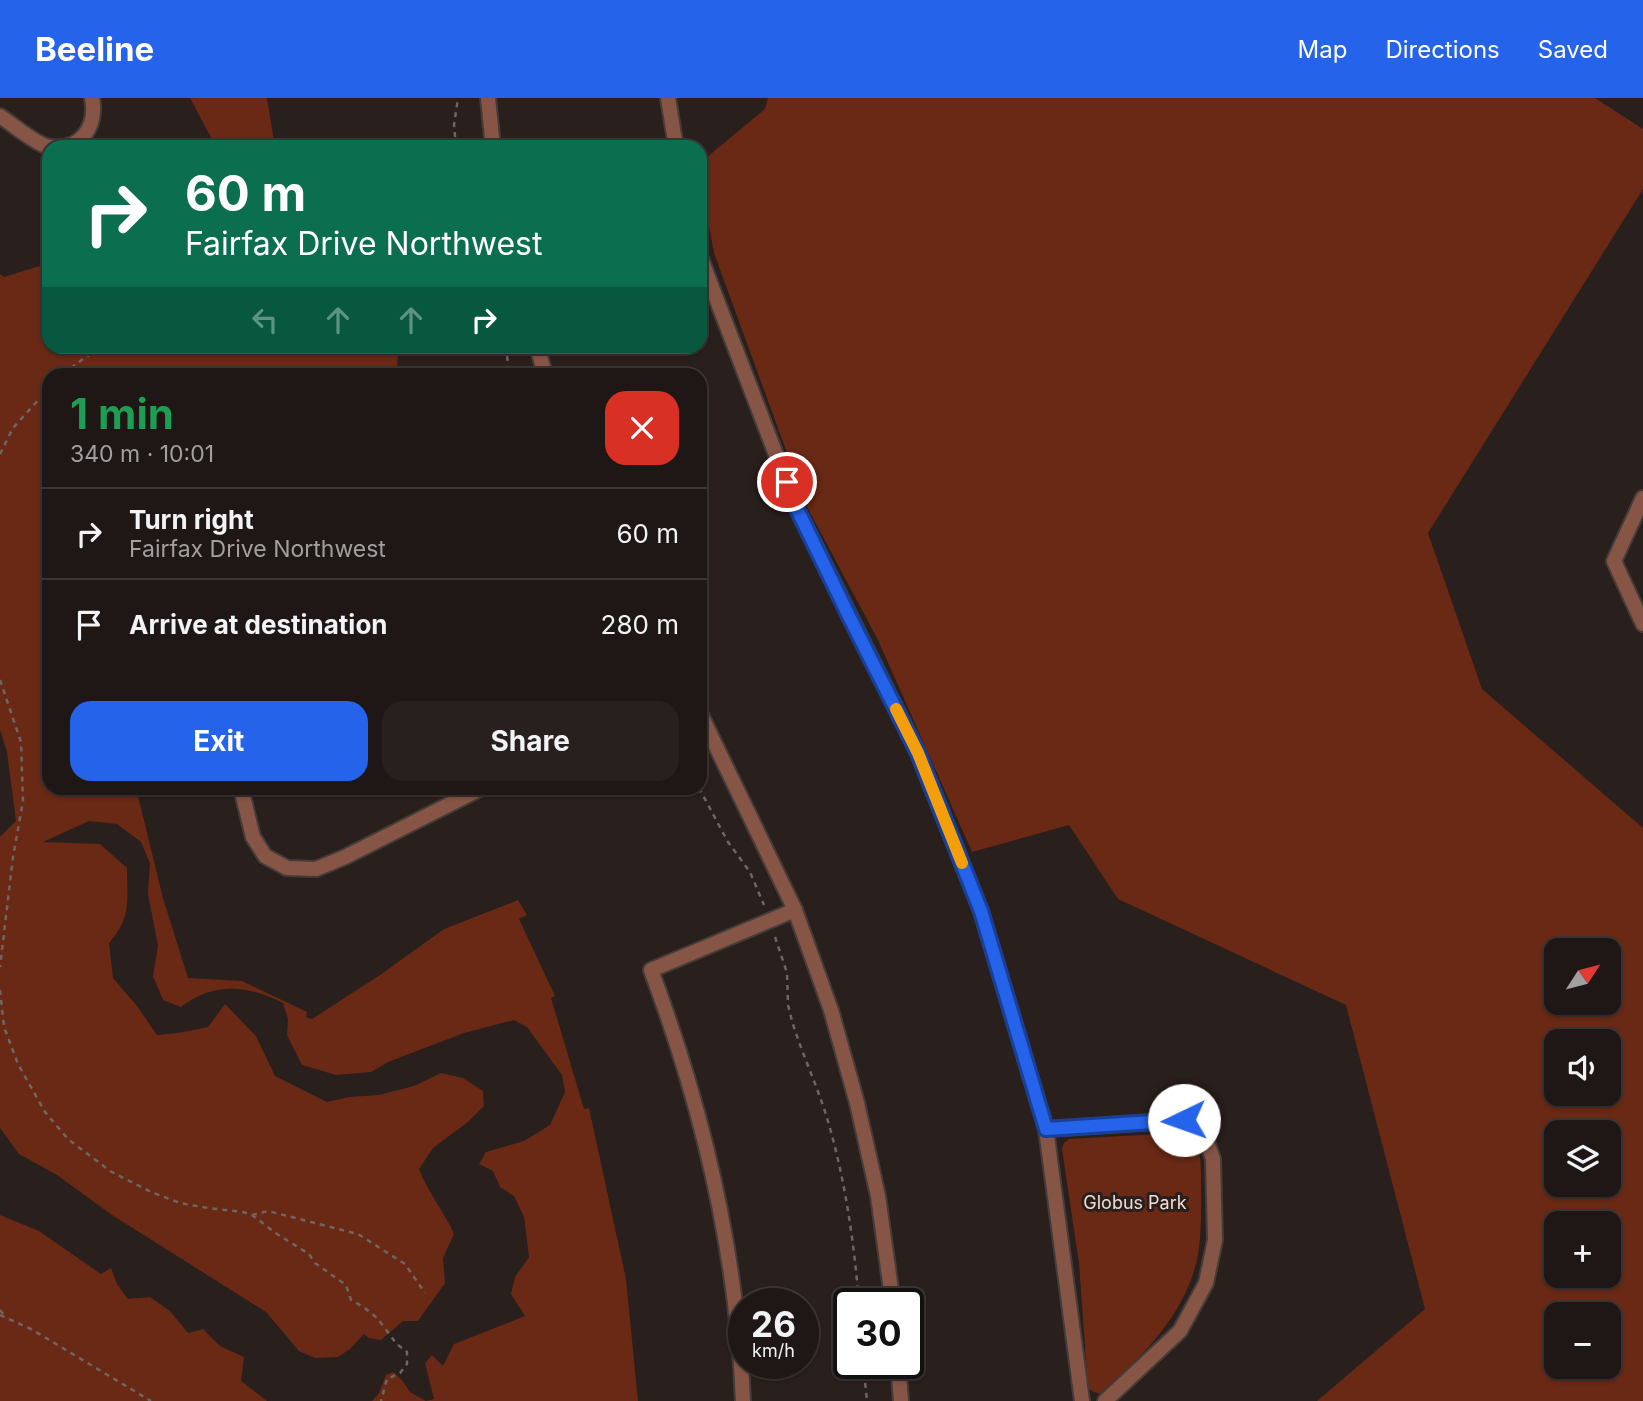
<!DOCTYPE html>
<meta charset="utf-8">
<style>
:root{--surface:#1f1715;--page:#27201e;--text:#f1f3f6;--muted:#a19fa0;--line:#3c3634;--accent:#2563eb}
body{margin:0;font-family:Inter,sans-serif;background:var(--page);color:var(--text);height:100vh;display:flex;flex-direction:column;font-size:26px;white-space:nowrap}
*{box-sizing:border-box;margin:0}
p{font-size:23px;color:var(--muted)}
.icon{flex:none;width:38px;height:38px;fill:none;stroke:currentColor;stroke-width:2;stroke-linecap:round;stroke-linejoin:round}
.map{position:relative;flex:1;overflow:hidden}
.details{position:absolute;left:42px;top:270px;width:665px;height:427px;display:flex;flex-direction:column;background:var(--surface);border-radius:21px;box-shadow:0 2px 5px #0004,0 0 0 2px var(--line)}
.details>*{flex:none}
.banner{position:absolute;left:42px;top:42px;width:665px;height:214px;border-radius:21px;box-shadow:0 2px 5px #0004,0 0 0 2px var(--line);background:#0b6e4f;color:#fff;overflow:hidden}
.needle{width:46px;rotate:54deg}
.tools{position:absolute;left:1544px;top:840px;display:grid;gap:14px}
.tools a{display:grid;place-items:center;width:77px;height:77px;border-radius:14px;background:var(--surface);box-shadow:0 2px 5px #0004,0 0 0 2px var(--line);font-size:35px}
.speed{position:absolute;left:728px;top:1190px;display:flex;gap:14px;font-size:35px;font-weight:700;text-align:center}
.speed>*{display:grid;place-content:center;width:91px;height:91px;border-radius:50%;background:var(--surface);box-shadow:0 2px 5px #0004,0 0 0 2px var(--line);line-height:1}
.speed small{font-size:18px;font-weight:400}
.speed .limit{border:4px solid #111;border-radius:10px;background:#fff;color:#111}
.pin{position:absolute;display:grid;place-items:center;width:60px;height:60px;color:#fff;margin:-30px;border:4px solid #fff;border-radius:50%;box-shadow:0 2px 7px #0007}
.me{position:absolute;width:77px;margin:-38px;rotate:267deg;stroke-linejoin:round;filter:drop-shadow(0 0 5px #0008)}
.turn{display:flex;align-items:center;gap:24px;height:147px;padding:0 28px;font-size:32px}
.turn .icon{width:91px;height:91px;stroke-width:2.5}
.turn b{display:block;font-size:49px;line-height:60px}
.lanes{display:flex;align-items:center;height:66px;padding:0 28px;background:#0003;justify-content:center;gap:35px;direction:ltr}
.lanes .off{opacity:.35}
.round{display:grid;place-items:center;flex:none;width:74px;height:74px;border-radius:21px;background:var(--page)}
.head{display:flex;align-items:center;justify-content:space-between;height:119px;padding:0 28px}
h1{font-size:42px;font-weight:700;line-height:52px;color:#1e9e55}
.primary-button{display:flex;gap:14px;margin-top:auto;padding:14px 28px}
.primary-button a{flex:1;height:80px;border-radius:21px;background:var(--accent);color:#fff;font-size:28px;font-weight:700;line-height:80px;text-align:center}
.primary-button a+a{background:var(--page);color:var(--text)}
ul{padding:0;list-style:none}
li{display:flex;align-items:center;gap:21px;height:91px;padding:0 28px;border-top:2px solid var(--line)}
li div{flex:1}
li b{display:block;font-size:26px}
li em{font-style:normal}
header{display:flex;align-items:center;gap:42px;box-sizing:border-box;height:98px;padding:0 35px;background:var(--accent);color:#fff}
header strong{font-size:33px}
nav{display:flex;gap:38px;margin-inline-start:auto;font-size:24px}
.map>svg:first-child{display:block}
</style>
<header>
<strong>Beeline</strong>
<nav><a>Map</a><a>Directions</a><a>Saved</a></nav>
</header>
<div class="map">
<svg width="1643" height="1303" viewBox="0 0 1643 1303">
<rect width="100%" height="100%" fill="#291f1c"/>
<path fill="#692915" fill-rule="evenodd" d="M190,0h77l8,49h-59z
M768,0h827l48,31v60l-215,344 54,156 161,139v573h-326l108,-92 -79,-304 -228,-106 -49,-74 -97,27 -94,-212 -72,-135 -92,-252 -14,-72v-18l65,-54zM1608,852v53h-52v-53zM1556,943h52v53h-52zM1556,1034h52v53h-52zM1556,1125h52v53h-52zM1556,1216h52v53h-52z
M49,165v83l349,1 -1,27h-348v414h87l27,110 25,80 54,3 65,31 -1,5 6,2 68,-44 64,-46 74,-29 9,15 -8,4 36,77 -4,2 33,111 5,-1 37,171 12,122h-266l7,-8 7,-18 7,-3 9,8 8,12 16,9 8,-2 -9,-36 7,-8 11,11 11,-22 71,-28 -14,-22 4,-17 14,-20 -5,-40 -10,-21 -14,-9 -7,-16 -14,-7 7,-12 38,-11 26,-16 15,-33 -3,-17 -35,-48 -13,-7 -50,13 -76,29 -17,10 -35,3 -34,-10 -15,-30 1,-16 -5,-16c-36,-18 -69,-21 -102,4l-18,-7 -10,-24 5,-30 -10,-52 2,-31 -9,-21 -24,-18 -28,-3 -46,21 57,2 27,24c0,33 5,48 -18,75l4,35 24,28 20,29 21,-2 30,-6 17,-23 31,32 19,40 52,26 22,-5 30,-2 35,-9 27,-13 22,5 20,13 1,15 -16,16 -35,26 -14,21c9,24 25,42 35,65l-11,24 2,25 -27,38h-15l-22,19 -12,-2 -5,-4 -14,15 -12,8 -23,1 -16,-7 -33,-39 -154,-97 -55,-40 -38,-21 -19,-26v-291l16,-16 -9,-69 -7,-22v-456l4,3z
M1177,1035c25,5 24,25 24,46 0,26 1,51 -3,76 -11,58 -55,101 -98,139l-6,-2 -6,-4 -9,-125 -17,-114 2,-6 5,-4z
M0,1117l39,16 62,43 10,-6 6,16 11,15 22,-2 20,14 18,22 15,-4 17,17 24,11 -3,24 26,20h-267z"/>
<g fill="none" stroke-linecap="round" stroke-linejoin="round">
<defs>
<path id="minor" d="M668,0l8,49
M0,18c12,8 33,26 46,30 33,8 52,-19 46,-48
M700,158l96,251 122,246 63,158 65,218 36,272
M1643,400l-29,63 29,63
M241,690l12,49 12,19 22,12 29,1 29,-12 137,-69
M1046,1031l138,-9 20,13 9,26 2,81 -9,43 -26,48 -75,70
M743,1303c-6,-148 -40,-292 -92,-431l144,-60"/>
<path id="tertiary" d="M488,0l5,49
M537,248l8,28
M700,615l95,197 36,100 26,93 21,93 15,108
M898,1265l3,38"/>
</defs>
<use href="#minor" stroke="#453c39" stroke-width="18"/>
<use href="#tertiary" stroke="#453c39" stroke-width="18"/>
<path stroke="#6f6663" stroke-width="2.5" stroke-dasharray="5 5" stroke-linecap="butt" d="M456,49l-2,-22 4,-27
M506,248l3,28
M63,276l20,-15 22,-13
M0,356l13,-26 36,-40
M0,582l21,62 2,59 -10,56 -13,110
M699,690l29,54 22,30 14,33
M775,839l12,36 1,32 4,16c10,33 25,64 35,97 18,60 27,123 32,186
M0,892l4,37 14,37 27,48 23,27 42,32 41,21 29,11 28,5 35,4 9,3 25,19 32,20 6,9 31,22 5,15c13,7 24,14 32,26 11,13 9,15 24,26v12l-7,9 -13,6 -6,22
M252,1117l16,-4 90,23 47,30 20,29
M0,1212l5,6
M0,1217l31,14 120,72
M863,1265l4,38"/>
<use href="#minor" stroke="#875546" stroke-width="14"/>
<use href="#tertiary" stroke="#875546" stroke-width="14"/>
</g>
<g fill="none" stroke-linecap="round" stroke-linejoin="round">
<defs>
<path id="route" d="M787,384l9,25 52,107 70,139 63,158 65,218 138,-9"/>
</defs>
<use href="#route" stroke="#184099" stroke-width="18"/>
<use href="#route" stroke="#2563eb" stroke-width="12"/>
<path stroke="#f59e0b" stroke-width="12" d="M896,611l22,44 44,110"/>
</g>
<g text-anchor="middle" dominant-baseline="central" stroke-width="6" stroke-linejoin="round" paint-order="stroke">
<g font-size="18" fill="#f2dcd5" stroke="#291f1c">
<text x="1135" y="1104">Globus Park</text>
</g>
</g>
</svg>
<div class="tools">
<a><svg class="needle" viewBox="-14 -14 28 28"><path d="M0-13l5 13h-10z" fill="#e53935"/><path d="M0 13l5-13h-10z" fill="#a19fa0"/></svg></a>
<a><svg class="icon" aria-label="sound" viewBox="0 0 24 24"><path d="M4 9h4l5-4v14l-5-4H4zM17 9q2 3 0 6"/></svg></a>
<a><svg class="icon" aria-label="layers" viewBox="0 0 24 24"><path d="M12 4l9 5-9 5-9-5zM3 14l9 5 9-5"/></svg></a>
<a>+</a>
<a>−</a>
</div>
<div class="speed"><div>26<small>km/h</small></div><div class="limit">30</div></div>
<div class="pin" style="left:787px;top:384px;background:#d93025"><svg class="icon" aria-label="arrive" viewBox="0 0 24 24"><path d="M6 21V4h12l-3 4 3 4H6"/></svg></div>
<svg class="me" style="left:1184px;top:1022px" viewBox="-20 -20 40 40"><circle r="19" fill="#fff"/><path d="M0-13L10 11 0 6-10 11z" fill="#2563eb"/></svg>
<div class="banner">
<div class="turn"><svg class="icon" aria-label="right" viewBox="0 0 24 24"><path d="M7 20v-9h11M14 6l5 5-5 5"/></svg><div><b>60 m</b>Fairfax Drive Northwest</div></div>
<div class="lanes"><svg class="icon off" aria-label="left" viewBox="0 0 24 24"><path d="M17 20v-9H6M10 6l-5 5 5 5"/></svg><svg class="icon off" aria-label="ahead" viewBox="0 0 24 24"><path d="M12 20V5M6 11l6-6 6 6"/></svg><svg class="icon off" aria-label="ahead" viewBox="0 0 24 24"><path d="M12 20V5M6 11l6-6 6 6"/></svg><svg class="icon" aria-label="right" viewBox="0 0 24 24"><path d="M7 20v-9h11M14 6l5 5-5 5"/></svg></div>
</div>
<section class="details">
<div class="head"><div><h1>1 min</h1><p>340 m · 10:01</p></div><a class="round" style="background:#d93025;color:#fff"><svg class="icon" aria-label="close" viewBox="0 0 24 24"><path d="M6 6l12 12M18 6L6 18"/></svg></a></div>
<ul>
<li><svg class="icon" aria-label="right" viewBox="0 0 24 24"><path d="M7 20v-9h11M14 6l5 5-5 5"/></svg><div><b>Turn right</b><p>Fairfax Drive Northwest</p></div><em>60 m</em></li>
<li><svg class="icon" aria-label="arrive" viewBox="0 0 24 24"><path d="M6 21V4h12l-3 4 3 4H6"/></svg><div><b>Arrive at destination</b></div><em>280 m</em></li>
</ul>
<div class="primary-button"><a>Exit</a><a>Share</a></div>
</section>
</div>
